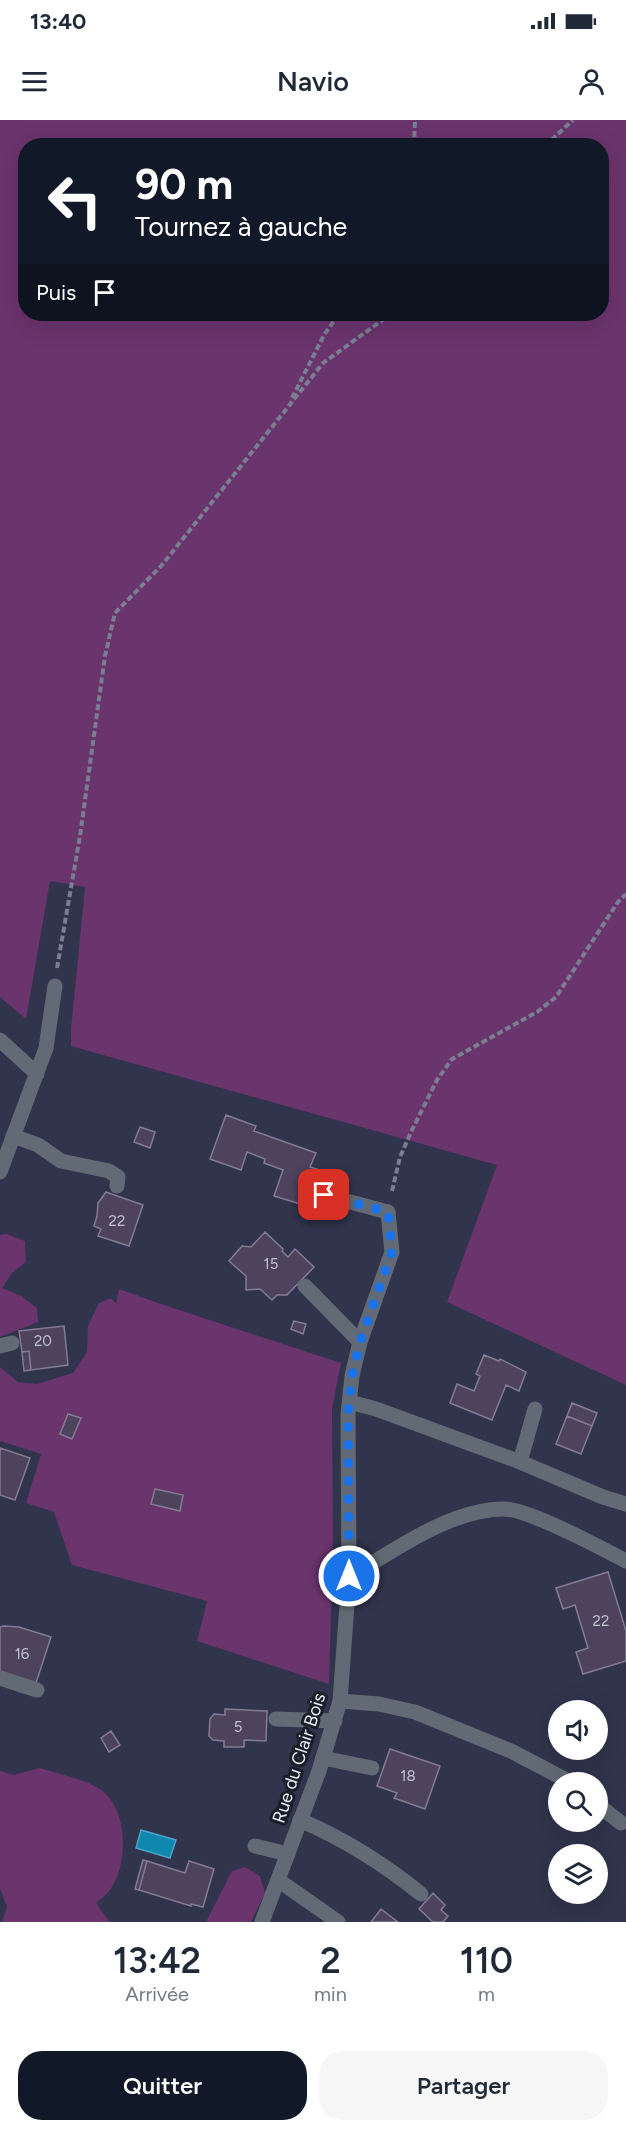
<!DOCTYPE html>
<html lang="fr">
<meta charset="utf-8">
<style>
:root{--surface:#fff;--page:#f6f6f7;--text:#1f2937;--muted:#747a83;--accent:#111827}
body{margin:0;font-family:Figtree,sans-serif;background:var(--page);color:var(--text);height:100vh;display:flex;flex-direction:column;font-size:22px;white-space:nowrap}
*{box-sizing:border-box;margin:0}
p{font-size:20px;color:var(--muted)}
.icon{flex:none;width:33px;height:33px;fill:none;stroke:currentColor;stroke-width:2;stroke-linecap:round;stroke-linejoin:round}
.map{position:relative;height:1802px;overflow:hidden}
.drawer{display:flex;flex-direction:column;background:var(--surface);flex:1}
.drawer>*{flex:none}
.hud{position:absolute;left:18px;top:18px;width:591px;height:183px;border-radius:24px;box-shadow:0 6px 24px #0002;background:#111827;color:#fff;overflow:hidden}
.tools{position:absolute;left:548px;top:1580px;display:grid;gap:12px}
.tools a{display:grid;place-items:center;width:60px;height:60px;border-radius:50%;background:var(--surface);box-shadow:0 6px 24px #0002;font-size:30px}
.pin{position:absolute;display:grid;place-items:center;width:51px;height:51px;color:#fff;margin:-26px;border-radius:12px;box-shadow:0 3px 9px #0006}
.me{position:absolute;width:66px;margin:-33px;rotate:0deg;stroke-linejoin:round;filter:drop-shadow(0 0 4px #0008)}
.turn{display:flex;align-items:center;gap:21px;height:126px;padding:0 18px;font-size:27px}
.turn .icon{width:78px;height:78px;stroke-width:2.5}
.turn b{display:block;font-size:42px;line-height:51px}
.then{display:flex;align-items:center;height:57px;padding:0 18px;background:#0003;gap:12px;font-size:22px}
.eta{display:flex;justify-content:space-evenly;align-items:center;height:102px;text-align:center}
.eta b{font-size:36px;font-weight:600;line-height:42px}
.cta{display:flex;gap:12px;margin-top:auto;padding:12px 18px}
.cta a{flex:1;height:69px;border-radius:24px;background:var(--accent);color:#fff;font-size:24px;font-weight:600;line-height:69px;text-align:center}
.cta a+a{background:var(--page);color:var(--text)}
.status{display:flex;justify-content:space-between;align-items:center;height:42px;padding:0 30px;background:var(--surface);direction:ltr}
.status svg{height:16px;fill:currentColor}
header{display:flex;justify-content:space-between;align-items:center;height:78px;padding:0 18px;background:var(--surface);font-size:27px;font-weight:600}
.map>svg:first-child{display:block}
</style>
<div class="status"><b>13:40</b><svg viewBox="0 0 49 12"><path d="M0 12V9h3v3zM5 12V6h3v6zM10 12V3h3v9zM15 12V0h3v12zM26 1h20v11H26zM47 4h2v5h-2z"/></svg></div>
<header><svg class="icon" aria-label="menu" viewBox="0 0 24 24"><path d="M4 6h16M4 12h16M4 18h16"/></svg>Navio<svg class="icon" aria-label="person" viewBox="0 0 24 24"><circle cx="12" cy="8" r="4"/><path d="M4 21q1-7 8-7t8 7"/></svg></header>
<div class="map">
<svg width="626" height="1802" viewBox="0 0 626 1802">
<rect width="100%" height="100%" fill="#30344c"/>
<path fill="#6a346c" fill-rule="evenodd" d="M0,0h626v1265l-179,-83 50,-137 -426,-119v-17l14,-142 -35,-6 -24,138 -26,-22zM26,26h576v168h-576z
M6,1114l19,7 1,21 -14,11 -10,15 19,8 16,12 1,14 -38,15v-102z
M119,1169l42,15 180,59 -9,46 1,130 -4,145 -132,-43 10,-40 -135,-36 -18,-53 -28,-9 15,-49 -41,-13v-74l18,15 19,2 36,-11 14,-21 1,-26 11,-23 12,-5 5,6z
M40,1648c15,5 46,12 58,20 31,18 31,76 12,102 -4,5 -9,9 -14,13l14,19h-108l5,-15 -7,-19v-117l13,4z
M245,1747l15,9 5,17 -14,29h-45l26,-51z"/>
<path fill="#0f87af" stroke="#50a5c6" stroke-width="1.5" d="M141,1710l35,10 -6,18 -34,-10z"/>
<path fill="#4d435c" stroke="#847b96" stroke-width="1.5" d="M226,995l30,11 -2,5 62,22 -6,14 10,3 -13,36 -33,-10 9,-26 -19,-7 1,-4 -18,-7 -6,18 -31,-11z
M140,1007l15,5 -5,16 -16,-6z
M106,1072l37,13 -14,41 -31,-10 3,-7 -7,-3 3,-10 1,-13z
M265,1112l18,17 -1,2 6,6 7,-8 19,18 -27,28h-10l-5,5 -12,-11 -14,1v-14l-17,-15 13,-15 9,1z
M294,1201l12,3 -3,10 -12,-5z
M64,1206l4,39 -37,5 -2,-19 -7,1 -3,-21z
M29,1231l2,19 -7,1 -2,-19z
M484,1235l15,6 1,-2 26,13 -7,19 -13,-6 -14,35 -42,-17 7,-19 17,7 6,-15 -4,-2z
M572,1283l25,10 -5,13 -25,-10z
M68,1294l13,4 -9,21 -12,-5z
M567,1296l25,10 -11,28 -25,-10z
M0,1328l30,10 -15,42 -15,-5z
M155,1369l28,6 -3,16 -29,-7z
M608,1452l18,59v30l-43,13 -7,-22 12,-4 -13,-43 -12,4 -7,-21z
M3,1506l16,1 32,10 -15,46 -36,-11v-45z
M225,1589l42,2 -1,30 -22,-1v7h-20v-6l-11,-1 -4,-4 1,-17 4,-5 11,1z
M111,1611l9,14 -11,7 -8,-14z
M390,1629l50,17 -15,43 -31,-11 3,-5 -20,-7z
M143,1740l4,1 -8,29 -4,-1z
M147,1741l38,12 4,-12 25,8 -11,38 -12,-3v2l-52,-16z
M433,1773l12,12 -4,5 7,6 -5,6h-10l-14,-13z
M381,1789l17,13h-27z"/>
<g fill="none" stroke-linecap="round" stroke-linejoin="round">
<path stroke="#7a7e92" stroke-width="4" stroke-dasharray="6 3" stroke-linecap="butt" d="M414,26l1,-26
M545,26l28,-26
M292,278l32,-63 15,-21
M57,848l23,-132 25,-180 10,-43 47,-48 161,-202 68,-49
M392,1071l8,-34 12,-27 25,-50 15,-21 85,-47 19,-15 62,-95 8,-8"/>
<path stroke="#626b75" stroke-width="15" d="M13,1016l25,9 23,16 48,10 9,6 -1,9
M324,1075l64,17
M305,1166l55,56
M0,1226l12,-3
M350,1282l26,7 144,53 83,35 23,7
M520,1342l15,-53
M349,1457c45,-26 101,-68 155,-68 25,0 97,39 122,52
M0,1558l37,12
M340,1581l39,3 36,8 96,39 59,31
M276,1599l59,2
M323,1638l49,10
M597,1684l24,19
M300,1700c44,19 84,44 121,74
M255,1726l33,8
M278,1760l60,42"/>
<path stroke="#626b75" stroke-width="15" d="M0,920l37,34
M0,1052l46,-124 9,-62
M262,1802l57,-151 21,-70 9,-124 -1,-163 4,-38 8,-34 32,-90 -4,-40"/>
</g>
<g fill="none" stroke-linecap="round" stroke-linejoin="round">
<path stroke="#1a73e8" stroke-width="10" stroke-dasharray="0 18" d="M324,1075l64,17 4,40 -32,90 -8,34 -4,38 1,162"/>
</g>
<g text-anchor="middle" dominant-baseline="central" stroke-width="6" stroke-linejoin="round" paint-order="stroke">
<g font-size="15" fill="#c1c1d2">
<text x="117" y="1101">22</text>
<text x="271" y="1144">15</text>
<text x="43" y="1221">20</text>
<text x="601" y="1501">22</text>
<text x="22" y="1534">16</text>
<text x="238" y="1607">5</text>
<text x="408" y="1656">18</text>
</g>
<g font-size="18" fill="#e8ebfa" stroke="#1b1d27">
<text transform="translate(299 1638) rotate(-72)">Rue du Clair Bois</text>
</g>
</g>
</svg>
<div class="tools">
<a><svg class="icon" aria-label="sound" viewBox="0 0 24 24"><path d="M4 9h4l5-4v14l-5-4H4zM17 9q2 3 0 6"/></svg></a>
<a><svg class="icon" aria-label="search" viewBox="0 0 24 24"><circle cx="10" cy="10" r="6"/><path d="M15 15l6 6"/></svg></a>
<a><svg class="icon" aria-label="layers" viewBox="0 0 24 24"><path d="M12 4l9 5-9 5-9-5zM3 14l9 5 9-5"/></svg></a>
</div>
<div class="pin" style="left:324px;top:1075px;background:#d93025"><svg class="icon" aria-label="arrive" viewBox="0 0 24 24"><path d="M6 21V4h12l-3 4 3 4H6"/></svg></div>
<svg class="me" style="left:349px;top:1456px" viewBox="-20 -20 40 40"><circle r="17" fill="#1a73e8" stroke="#fff" stroke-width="3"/><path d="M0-11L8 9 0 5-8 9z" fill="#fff"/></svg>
<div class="hud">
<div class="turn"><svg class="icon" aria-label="left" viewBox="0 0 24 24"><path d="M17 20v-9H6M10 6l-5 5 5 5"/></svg><div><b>90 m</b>Tournez à gauche</div></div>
<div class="then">Puis<svg class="icon" aria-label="arrive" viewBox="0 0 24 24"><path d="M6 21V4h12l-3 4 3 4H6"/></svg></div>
</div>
</div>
<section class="drawer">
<div class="eta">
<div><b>13:42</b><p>Arrivée</p></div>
<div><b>2</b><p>min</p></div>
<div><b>110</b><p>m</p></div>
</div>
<div class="cta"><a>Quitter</a><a>Partager</a></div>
</section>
